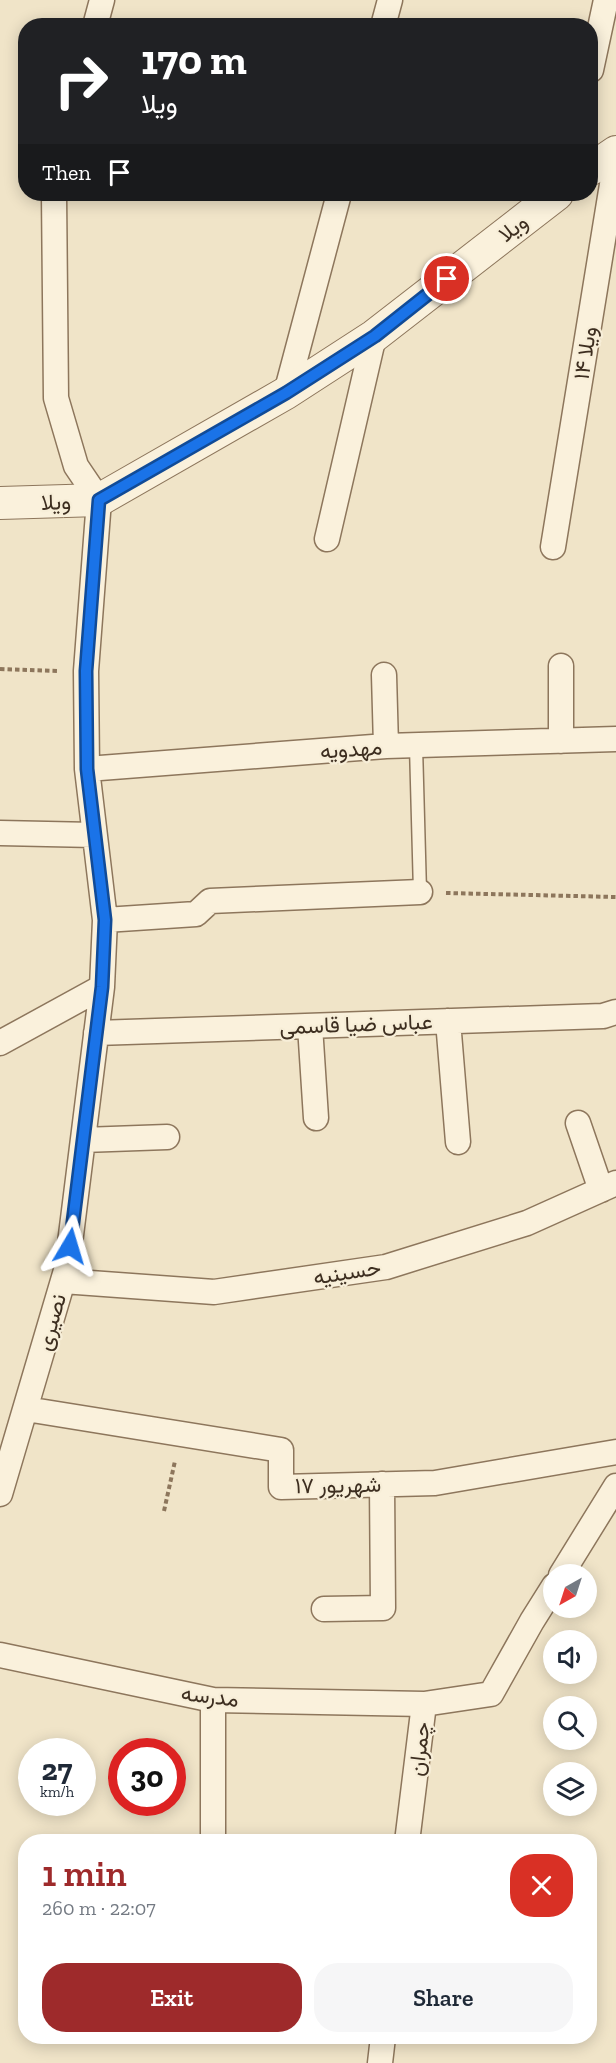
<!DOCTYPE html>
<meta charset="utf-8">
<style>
:root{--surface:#fff;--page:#f6f6f7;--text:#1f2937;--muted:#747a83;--accent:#9e2a2b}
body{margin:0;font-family:"Zilla Slab",Vazirmatn,serif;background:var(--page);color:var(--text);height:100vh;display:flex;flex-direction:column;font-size:22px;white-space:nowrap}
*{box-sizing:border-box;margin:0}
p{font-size:20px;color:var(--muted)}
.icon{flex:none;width:33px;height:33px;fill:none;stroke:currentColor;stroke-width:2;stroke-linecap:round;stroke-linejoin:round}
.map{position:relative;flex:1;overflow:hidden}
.panel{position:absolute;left:18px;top:1834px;width:579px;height:210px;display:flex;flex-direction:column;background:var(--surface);border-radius:24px;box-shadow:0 3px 15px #0003}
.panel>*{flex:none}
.top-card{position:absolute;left:18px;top:18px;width:580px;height:183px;border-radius:24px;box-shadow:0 3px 15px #0003;background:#202124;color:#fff;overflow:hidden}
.needle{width:39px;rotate:219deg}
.tools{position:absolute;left:543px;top:1564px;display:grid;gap:12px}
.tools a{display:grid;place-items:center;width:54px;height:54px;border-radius:50%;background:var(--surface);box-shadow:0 3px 15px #0003;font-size:30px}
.speed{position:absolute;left:18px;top:1738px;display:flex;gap:12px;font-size:30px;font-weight:700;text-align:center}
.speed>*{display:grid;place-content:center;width:78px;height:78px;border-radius:50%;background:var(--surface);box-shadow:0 3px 15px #0003;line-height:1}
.speed small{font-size:15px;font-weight:400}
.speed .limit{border:9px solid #d22;background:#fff;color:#111}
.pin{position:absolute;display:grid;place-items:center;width:51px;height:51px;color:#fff;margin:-26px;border:3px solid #fff;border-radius:50%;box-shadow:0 2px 6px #0007}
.me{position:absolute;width:66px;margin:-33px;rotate:7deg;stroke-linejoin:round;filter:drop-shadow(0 0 4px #0008)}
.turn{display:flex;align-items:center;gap:21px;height:126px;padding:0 24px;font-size:27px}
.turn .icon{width:78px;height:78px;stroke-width:2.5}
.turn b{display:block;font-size:42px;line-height:51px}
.then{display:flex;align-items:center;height:57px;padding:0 24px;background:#0003;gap:12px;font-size:22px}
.round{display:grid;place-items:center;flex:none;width:63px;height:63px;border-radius:24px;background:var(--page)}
.summary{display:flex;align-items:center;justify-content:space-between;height:102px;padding:0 24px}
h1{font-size:36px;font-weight:600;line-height:45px;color:var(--accent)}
.button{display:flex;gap:12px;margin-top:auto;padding:12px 24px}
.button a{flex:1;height:69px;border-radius:24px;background:var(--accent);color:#fff;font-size:24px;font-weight:600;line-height:69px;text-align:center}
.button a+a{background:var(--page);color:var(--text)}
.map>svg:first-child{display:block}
</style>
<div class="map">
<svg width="616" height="2063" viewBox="0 0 616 2063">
<rect width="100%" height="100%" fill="#f0e4c8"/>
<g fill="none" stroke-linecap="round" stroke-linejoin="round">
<defs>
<path id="service" d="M416,746l4,146"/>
<path id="minor" d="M95,26l7,-26
M383,26l7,-26
M591,70l15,-70
M286,393l53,-199
M327,539l47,-203
M553,547l63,-387
M384,675l2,71
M561,741v-75
M87,769l299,-23 230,-7
M0,833l94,2
M105,920l91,-6 14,-13 210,-9
M448,1021l10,121
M310,1026l6,92
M96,1033l507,-17 13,-4
M0,1043l102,-56
M578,1123l23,67
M83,1140l84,-3
M63,1281l151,11 172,-25 141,-44 89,-40
M26,1409l255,41v37l154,-4 181,-31
M0,1494l67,-227 35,-280 3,-67 -18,-151 -1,-98 13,-171 -23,-34 -20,-68 -2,-204
M561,1575l55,-89
M324,1609l59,-1 -1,-124
M0,1655l213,45 211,4
M213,1838v-138
M407,1842l17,-138 67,-10 41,-73 22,-35
M380,2063l3,-26"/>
<path id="tertiary" d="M591,169l25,-17
M0,503l99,-3 187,-107 88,-57 183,-142"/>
</defs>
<use href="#service" stroke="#8d765c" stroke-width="15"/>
<use href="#minor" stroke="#8d765c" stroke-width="27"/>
<use href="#tertiary" stroke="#8d765c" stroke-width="34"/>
<path stroke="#8d765c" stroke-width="4" stroke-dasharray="4.5 3" stroke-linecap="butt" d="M0,669l59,2
M446,893l170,4
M164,1511l11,-50"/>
<use href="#service" stroke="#faf1dc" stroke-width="12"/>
<use href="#minor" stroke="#faf1dc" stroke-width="24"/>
<use href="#tertiary" stroke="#faf1dc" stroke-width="32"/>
</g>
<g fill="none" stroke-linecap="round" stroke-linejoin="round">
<defs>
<path id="route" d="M70,1246l32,-259 3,-67 -18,-151 -1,-98 13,-171 187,-107 89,-57 72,-57"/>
</defs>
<use href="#route" stroke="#114b97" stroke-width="15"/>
<use href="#route" stroke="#1a73e8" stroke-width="10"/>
</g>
<g text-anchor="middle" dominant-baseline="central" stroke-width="4.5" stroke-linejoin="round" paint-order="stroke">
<g font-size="22" fill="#3d2e20" stroke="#f7eed8">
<text transform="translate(513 228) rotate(-38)">ویلا</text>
<text transform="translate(585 353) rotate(-81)">ویلا ۱۴</text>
<text transform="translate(56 502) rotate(-2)">ویلا</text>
<text transform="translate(351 749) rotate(-4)">مهدویه</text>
<text transform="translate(356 1024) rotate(-2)">عباس ضیا قاسمی</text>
<text transform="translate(347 1272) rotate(-9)">حسینیه</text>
<text transform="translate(51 1322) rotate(-74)">نصیری</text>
<text transform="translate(338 1485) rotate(-1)">۱۷ شهریور</text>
<text transform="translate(210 1696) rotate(7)">مدرسه</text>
<text transform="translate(419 1749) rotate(-83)">چمران</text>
</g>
</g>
</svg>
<div class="tools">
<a><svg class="needle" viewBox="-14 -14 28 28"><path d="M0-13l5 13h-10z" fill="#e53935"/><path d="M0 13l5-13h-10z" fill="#747a83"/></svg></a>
<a><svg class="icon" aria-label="sound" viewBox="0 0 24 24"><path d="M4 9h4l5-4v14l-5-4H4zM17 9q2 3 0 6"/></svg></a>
<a><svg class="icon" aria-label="search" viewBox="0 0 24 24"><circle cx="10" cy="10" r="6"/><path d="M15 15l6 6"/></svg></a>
<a><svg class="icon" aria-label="layers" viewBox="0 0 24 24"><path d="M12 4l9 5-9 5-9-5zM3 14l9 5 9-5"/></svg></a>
</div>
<div class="speed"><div>27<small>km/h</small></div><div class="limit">30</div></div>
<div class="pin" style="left:447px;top:279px;background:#d93025"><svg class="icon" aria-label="arrive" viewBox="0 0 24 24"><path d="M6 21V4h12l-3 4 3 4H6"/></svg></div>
<svg class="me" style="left:70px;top:1246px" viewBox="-20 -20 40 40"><path d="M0-17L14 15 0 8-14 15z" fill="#1a73e8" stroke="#fff" stroke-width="4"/></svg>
<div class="top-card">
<div class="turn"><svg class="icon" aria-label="right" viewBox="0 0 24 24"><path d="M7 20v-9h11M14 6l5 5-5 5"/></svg><div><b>170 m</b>ویلا</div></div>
<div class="then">Then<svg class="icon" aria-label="arrive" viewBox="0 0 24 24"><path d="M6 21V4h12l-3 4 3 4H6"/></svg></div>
</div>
<section class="panel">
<div class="summary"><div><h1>1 min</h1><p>260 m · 22:07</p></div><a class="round" style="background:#d93025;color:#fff"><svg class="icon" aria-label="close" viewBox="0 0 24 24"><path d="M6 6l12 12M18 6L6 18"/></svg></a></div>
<div class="button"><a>Exit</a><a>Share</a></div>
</section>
</div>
